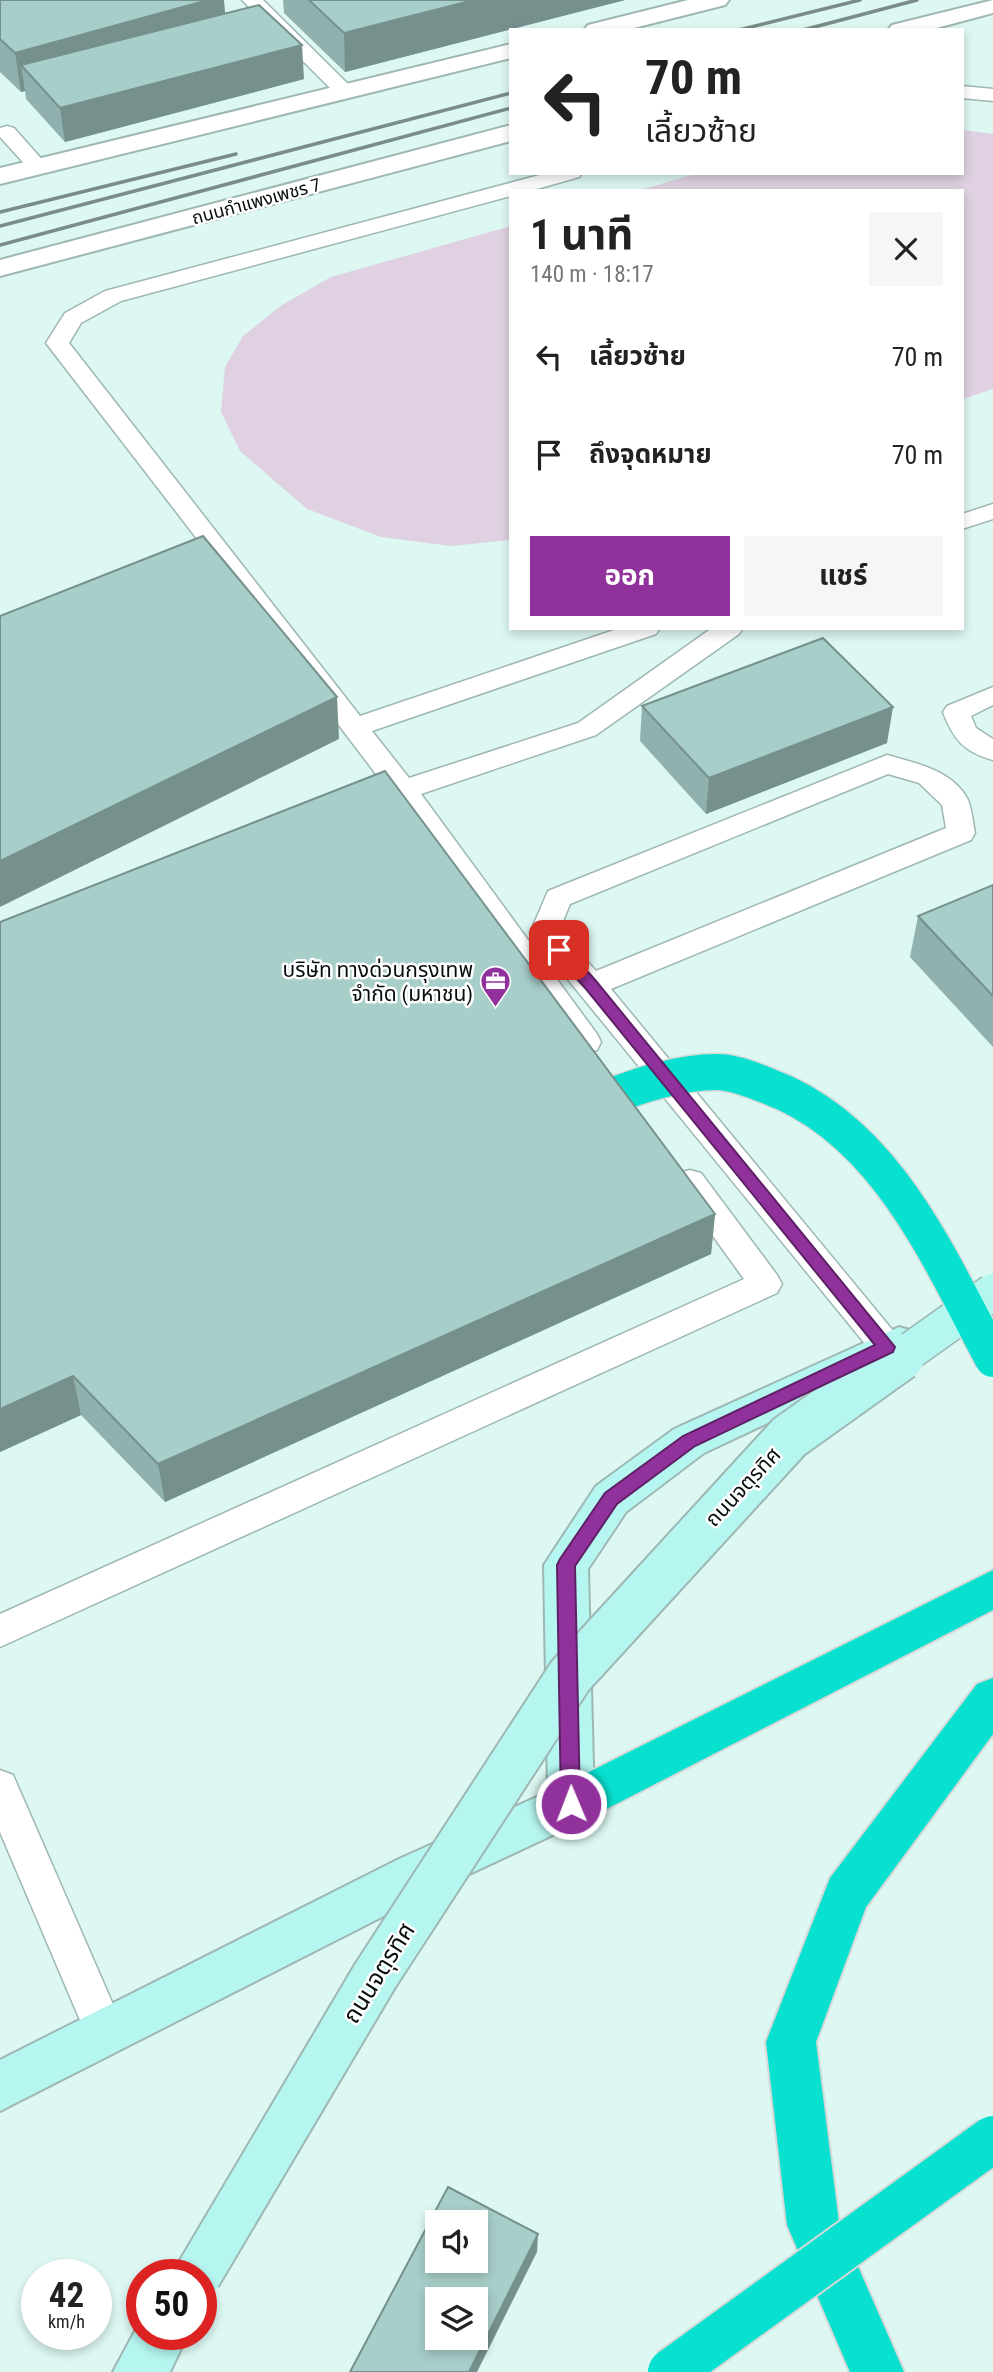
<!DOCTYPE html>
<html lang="th">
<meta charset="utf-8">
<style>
:root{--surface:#fff;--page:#f6f6f6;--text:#222;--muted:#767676;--accent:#91329c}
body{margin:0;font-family:"Roboto Condensed","Noto Sans Thai",sans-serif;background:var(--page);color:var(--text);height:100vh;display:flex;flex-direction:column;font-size:26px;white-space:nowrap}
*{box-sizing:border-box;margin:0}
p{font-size:23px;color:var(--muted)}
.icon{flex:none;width:38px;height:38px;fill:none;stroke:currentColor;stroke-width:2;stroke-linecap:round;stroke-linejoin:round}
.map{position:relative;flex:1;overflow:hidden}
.details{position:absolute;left:509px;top:189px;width:455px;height:441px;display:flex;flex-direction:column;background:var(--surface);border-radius:0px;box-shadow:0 4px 10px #0003}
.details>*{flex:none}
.guide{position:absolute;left:509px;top:28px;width:455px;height:147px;border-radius:0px;box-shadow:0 4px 10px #0003;background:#fff;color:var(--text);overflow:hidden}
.fabs{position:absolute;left:425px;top:2210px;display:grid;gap:14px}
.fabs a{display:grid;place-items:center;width:63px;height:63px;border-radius:0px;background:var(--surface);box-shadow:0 4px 10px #0003;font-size:35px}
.speed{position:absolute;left:21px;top:2259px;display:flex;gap:14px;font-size:35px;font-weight:700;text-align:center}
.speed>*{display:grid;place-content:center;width:91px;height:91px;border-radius:50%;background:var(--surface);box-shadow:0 4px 10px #0003;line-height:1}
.speed small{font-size:18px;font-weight:400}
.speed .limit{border:10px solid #d22;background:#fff;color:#111}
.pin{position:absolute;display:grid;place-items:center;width:60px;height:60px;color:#fff;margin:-30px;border-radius:14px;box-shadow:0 4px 10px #0006}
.me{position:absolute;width:77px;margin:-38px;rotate:359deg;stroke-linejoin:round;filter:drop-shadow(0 0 5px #0008)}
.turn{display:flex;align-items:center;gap:24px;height:147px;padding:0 21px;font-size:32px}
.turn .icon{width:91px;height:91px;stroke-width:2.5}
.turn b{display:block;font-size:49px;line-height:60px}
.round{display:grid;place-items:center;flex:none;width:74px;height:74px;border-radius:0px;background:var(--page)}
.summary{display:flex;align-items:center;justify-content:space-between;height:119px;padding:0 21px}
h1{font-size:42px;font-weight:700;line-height:52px}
.cta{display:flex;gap:14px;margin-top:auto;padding:14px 21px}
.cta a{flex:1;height:80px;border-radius:0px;background:var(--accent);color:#fff;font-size:28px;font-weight:700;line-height:80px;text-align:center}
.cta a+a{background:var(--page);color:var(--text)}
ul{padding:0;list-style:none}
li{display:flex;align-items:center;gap:21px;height:98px;padding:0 21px}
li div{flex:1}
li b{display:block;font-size:26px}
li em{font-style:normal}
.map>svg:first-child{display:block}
</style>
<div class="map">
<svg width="993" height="2372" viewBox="0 0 993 2372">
<rect width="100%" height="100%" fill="#ddf7f3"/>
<path fill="#dfd1e1" d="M963,130l30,4v255l-30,10 -1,-208h-325l61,-18h264z
M511,226v314l-60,6 -70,-9 -74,-28 -67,-58 -19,-39 4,-45 18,-31 39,-31 49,-28z"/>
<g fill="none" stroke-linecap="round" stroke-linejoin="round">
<defs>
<path id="service" d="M242,0h21l89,88 3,4 -3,4h-14z
M962,86l31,3v12l-31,-3z
M7,126l7,2 31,35 3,4 -3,4h-14l-31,-34v-9z
M547,173h35l-3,4 -49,14h-19v5l-390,105 -40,22 -12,20 291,373 260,-88h40l-4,6 -284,97 37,47 169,-55 134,-95h31l-4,6 -143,101 -175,59 176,240 4,8 -4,8 -11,3 -11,-3 -174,-243 -183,-241 -37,13 -9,-3 -4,-5 4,-5 36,-13 -162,-210 19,-30 40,-22z
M993,504v15l-31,10v-15z
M993,687v18l-22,11 5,12 17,11v21c-29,-8 -40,-21 -50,-48l4,-6z
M887,755c28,8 66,15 81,45 4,10 5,23 7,33l-4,7 -360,149 288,349 5,9 -5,9 -12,4 -12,-4 -345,-423 18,-42zM888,774l31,9 23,22 4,23 -350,143 -37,-40 11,-27z
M690,1170l11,3 76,102 5,9 -5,9 -777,354v-33l744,-335 -70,-97 5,-9z
M0,1770l13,5 112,257 -6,14 -14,6 -14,-6 -91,-214z"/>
<path id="tertiary" d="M688,0h41l-4,5 -99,25h-42l4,-5z
M993,0v13l-64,17h-41l4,-5z
M511,44v14l-511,126v-16z
M511,125v16l-511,135v-16z"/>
<path id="secondary" d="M899,1327l14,4 6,12 -6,12 -209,98 -78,59 -38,57 6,235 -7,15 -154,72 -433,220v-51l399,-201 149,-67 -4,-227 52,-79 78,-57z
M142,2318v16h46l-18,38h-57z"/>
<path id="motorway" d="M993,1570v40l-406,209 -16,6 -16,-6 -7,-15 7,-15z
M993,1678v56l-127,173 -50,135 23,181 65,149h-54l-63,-147 -21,-183 64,-164 147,-194z"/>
</defs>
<use href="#service" stroke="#9eb7b3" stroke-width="3"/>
<use href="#tertiary" stroke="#9eb7b3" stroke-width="4"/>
<use href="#secondary" stroke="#9eb7b3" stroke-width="4"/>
<use href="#motorway" stroke="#d7d8d8" stroke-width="4"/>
<use href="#service" fill="#fff" fill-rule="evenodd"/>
<use href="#tertiary" fill="#fff" fill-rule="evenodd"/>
<use href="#secondary" fill="#b5f6f1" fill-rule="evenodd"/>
<use href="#motorway" fill="#08e1d0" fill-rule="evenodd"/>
<path stroke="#7a8b89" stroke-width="3.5" d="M739,30l121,-30
M803,30l114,-30
M0,212l236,-58
M0,226l511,-133
M0,245l511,-137"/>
<defs>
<path id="secondary-bridge-far1" d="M899,1359l94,-67"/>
<path id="secondary-bridge" d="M198,2275l177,-299 195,-300 219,-239 112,-80"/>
<path id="motorway-bridge-far1" d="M598,1101c38,-14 78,-29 119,-29 17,0 35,8 51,14 117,43 170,170 225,273"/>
<path id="motorway-bridge" d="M671,2372l322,-233"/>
</defs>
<use href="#secondary-bridge-far1" stroke="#9eb7b3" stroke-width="39" stroke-linecap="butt"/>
<use href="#secondary-bridge" stroke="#9eb7b3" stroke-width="50" stroke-linecap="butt"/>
<use href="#motorway-bridge-far1" stroke="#d7d8d8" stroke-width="39" stroke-linecap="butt"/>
<use href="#motorway-bridge" stroke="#d7d8d8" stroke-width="50" stroke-linecap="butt"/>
<use href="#secondary-bridge-far1" stroke="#b5f6f1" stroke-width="36"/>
<use href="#secondary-bridge" stroke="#b5f6f1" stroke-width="46"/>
<use href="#motorway-bridge-far1" stroke="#08e1d0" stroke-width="36"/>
<use href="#motorway-bridge" stroke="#08e1d0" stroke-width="46"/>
</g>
<path fill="#90b1ad" d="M0,0l225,13 79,66 -239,63 -39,-43 -1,-8 -4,1 -21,-20z
M283,0h342l-280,72 -61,-59z
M642,706l245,37 -181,71 -66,-73z
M993,885v162l-83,-90 8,-41z
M0,922l715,292 -4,40 -546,248 -84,-87 -81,37z"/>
<path fill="#76908d" d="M208,0h16l3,34 -206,31 4,26 -4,1 -6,-39z
M474,0h151l-280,72 -1,-39z
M302,45l2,34 -239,63 -5,-34z
M337,697l2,42 -339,168v-46z
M893,707l-6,36 -181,71 3,-36z
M715,1214l-4,40 -546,248 -7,-38z
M73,1376l8,39 -81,37v-43z
M538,2234l-1,18 -60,120h-8z"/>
<path fill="#a8cec9" stroke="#76908d" stroke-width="2" fill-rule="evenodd" d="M0,0h208l-193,53 -15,-14z
M309,0h165l-130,33z
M259,5l43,40 -242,63 -39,-43z
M203,536l134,161 -337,164v-245z
M823,638l70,69 -184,71 -67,-72z
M385,771l330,443 -557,250 -85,-88 -73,33v-487z
M993,885v111l-75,-80z
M448,2187l90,47 -69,138h-119zM438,2222h38v39h-38zM438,2300h38v38h-38z"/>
<path fill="#91329c" stroke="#5e2065" stroke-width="2" d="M559,945l6,1 31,35 299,366 -2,5 -198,94 -78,58 -42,62 5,238 -3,6 -6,3 -7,-3 -3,-6 -4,-239 3,-6 45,-66 78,-57 192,-91 -289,-356 -32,-35 -2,-4z"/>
<defs>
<symbol id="office-pin" viewBox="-11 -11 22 30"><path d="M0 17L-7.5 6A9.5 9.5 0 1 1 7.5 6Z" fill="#91329c" stroke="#fff"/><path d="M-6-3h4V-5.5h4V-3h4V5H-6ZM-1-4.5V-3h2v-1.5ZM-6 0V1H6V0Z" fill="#fff"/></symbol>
</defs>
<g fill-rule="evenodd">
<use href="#office-pin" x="478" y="964" width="35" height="47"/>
</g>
<g text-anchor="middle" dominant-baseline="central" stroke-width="5" stroke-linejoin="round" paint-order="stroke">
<g font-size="18" fill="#060e0d" stroke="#fff">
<text transform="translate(256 201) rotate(-15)">ถนนกำแพงเพชร 7</text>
</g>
<g font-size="21" fill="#060e0d" stroke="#fff" text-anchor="end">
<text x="473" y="970">บริษัท ทางด่วนกรุงเทพ<tspan x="473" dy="24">จำกัด (มหาชน)</tspan></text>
</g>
<g font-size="21" fill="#060e0d" stroke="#fff">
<text transform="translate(743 1487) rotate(-47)">ถนนจตุรทิศ</text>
</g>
<g font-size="24" fill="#060e0d" stroke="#fff">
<text transform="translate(379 1973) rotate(-58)">ถนนจตุรทิศ</text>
</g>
</g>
</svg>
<div class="fabs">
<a><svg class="icon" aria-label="sound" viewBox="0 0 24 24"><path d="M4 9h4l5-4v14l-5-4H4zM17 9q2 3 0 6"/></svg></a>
<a><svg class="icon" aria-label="layers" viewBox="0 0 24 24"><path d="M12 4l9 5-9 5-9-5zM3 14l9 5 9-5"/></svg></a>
</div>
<div class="speed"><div>42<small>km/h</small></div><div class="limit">50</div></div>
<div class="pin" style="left:559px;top:950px;background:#d93025"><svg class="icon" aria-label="arrive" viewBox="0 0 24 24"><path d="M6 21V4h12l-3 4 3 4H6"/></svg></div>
<svg class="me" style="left:571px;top:1804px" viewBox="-20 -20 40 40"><circle r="17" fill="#91329c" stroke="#fff" stroke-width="3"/><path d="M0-11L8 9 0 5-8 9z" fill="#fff"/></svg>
<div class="guide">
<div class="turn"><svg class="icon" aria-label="left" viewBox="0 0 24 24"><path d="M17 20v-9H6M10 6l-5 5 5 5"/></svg><div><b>70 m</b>เลี้ยวซ้าย</div></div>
</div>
<section class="details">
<div class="summary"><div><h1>1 นาที</h1><p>140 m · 18:17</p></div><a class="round"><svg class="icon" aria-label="close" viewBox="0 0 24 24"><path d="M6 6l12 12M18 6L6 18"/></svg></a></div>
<ul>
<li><svg class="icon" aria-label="left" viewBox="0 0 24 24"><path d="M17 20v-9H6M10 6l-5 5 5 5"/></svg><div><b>เลี้ยวซ้าย</b></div><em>70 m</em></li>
<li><svg class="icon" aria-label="arrive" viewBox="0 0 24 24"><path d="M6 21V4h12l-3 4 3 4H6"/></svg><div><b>ถึงจุดหมาย</b></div><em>70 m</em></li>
</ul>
<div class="cta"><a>ออก</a><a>แชร์</a></div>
</section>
</div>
